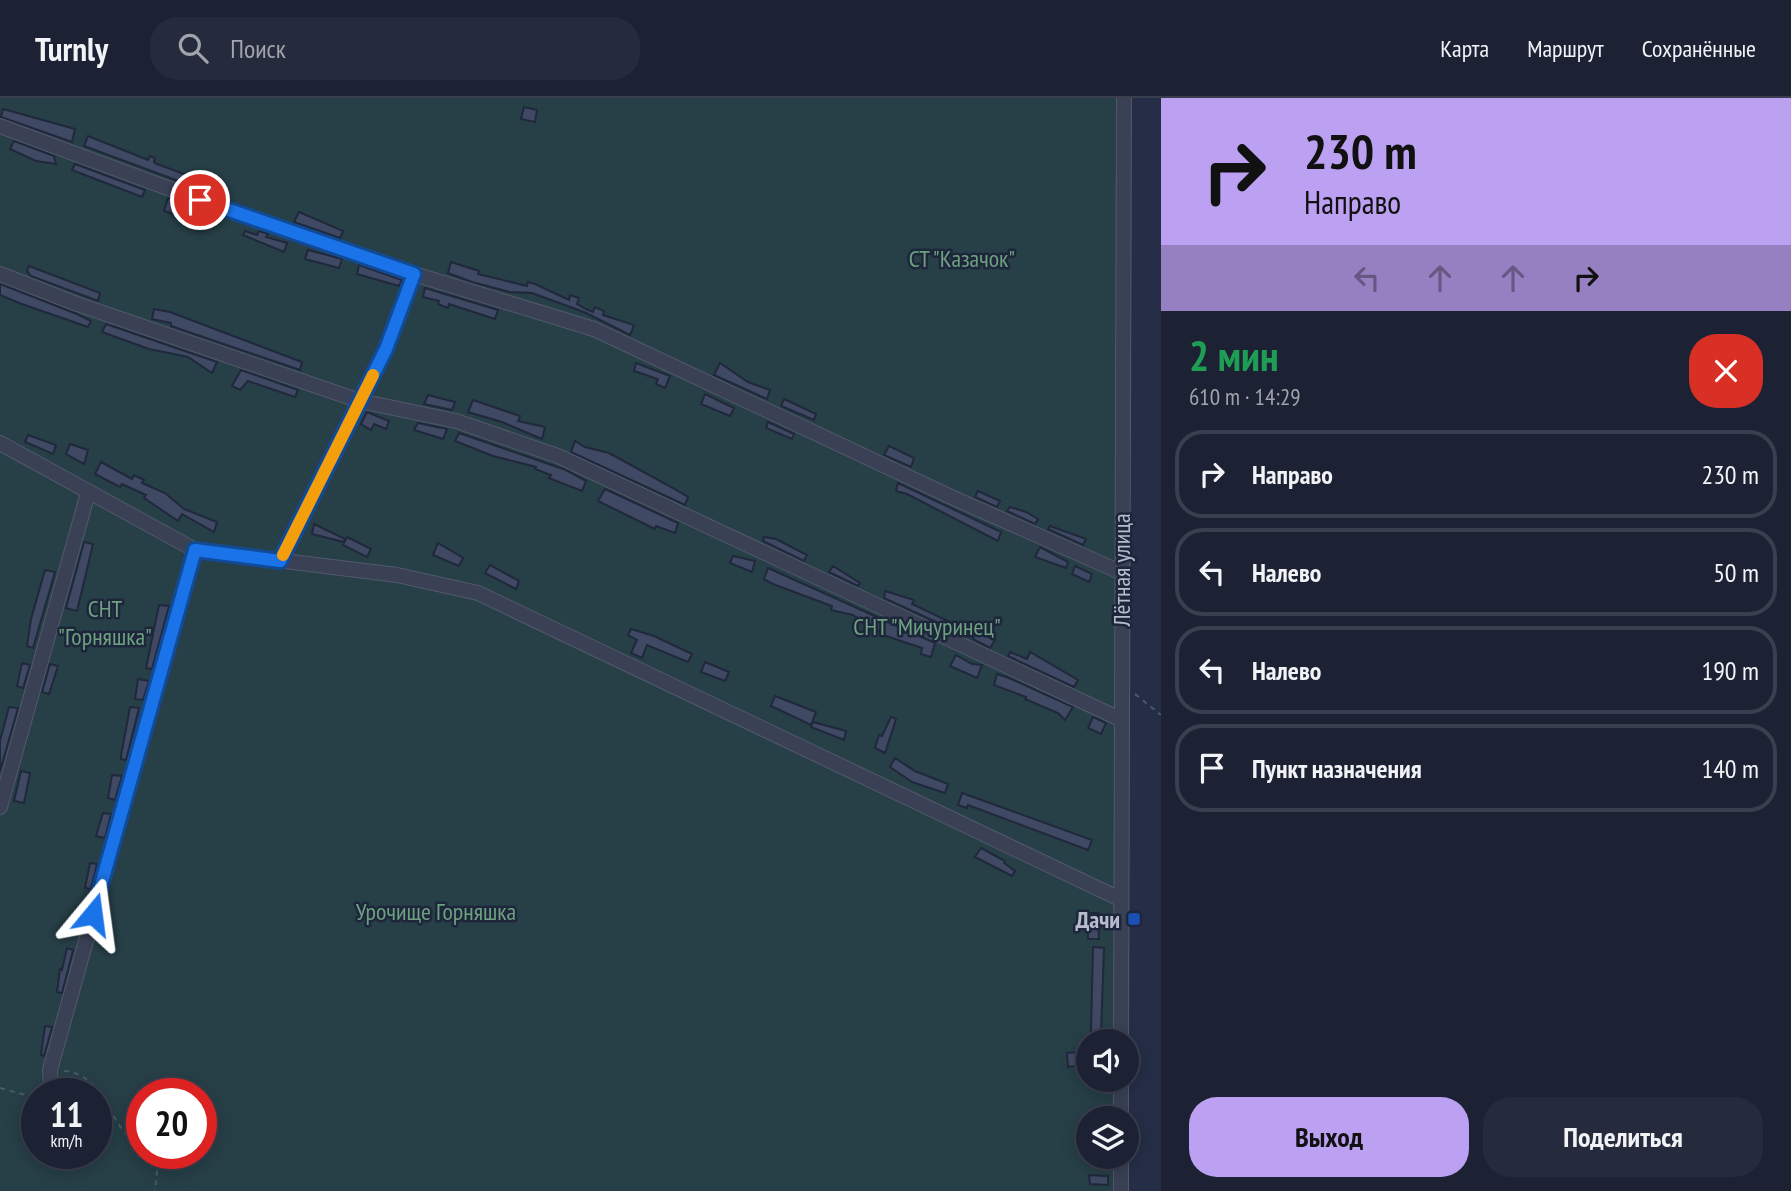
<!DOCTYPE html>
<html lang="ru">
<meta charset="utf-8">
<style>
:root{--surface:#1c2234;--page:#252a3c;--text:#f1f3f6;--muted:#a0a4ac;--line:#3a3f4f;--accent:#bca0f2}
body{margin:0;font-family:"PT Sans Narrow",sans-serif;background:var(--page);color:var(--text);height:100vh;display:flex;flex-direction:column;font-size:26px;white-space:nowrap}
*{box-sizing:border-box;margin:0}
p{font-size:23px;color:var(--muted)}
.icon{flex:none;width:38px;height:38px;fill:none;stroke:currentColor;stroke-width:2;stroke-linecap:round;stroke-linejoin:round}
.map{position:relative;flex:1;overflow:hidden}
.drawer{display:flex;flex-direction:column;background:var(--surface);width:630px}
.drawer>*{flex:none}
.guide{background:#bca0f2;color:#111;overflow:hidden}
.controls{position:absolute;left:1076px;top:931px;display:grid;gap:14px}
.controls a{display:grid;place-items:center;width:63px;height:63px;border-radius:50%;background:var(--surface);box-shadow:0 4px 18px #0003,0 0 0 2px var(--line);font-size:35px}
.speed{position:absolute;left:21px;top:980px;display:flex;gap:14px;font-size:35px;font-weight:700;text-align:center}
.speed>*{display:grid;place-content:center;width:91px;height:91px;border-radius:50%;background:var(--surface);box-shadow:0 4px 18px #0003,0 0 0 2px var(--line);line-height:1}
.speed small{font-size:18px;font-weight:400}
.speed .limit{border:10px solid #d22;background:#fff;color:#111}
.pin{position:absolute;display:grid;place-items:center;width:60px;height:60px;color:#fff;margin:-30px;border:4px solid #fff;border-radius:50%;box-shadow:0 2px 7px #0007}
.me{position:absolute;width:77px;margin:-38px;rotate:16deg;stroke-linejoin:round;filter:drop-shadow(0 0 5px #0008)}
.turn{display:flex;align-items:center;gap:24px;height:147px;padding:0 28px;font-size:32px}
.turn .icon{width:91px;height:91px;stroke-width:2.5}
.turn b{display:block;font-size:49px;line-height:60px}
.lanes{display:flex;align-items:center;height:66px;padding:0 28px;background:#0003;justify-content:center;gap:35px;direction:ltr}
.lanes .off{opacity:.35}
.round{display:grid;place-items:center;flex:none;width:74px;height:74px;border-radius:28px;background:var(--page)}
.head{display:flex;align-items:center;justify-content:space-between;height:119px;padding:0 28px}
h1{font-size:42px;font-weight:700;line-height:52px;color:#1e9e55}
.cta{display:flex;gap:14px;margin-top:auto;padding:14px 28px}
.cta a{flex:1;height:80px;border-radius:28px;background:var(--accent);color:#111;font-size:28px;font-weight:700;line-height:80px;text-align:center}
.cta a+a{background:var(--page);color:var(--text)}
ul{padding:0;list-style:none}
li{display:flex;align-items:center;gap:21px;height:88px;margin:0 14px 10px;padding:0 14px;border:4px solid var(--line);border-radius:28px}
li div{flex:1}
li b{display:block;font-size:26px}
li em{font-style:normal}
header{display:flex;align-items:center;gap:42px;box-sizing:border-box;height:98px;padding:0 35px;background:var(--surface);border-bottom:2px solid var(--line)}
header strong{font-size:33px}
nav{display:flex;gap:38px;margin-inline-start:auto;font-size:24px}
.search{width:490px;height:63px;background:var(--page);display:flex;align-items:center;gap:18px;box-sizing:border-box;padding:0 24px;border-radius:28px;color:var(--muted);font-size:26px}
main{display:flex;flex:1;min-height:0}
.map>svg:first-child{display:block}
</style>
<header>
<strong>Turnly</strong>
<div class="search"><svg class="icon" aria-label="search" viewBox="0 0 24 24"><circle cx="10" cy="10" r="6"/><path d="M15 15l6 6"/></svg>Поиск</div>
<nav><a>Карта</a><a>Маршрут</a><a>Сохранённые</a></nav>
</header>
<main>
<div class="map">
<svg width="1161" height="1093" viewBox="0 0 1161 1093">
<rect width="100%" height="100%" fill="#252e46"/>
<path fill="#273f47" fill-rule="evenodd" d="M0,0h1122v943h-34v39h34v38h-34v39h34v34h-1122zM37,996h59v59h-59zM142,996h59v59h-59z"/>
<path fill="#3f4963" stroke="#20283c" stroke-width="2" d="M524,9l13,3 -2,12 -14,-3z
M3,11l72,20 -3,13 -71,-25z
M88,38l60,24 2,-4 5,2 -1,4 3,2 38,14 -3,8 -108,-40z
M14,43l40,15 2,8 -20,-3 -26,-12z
M75,66l70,26 -3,7 -70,-27z
M168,100l33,13 -4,10 -33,-10z
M299,114l44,19 -3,7 -46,-16z
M245,133l12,4 2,-4 9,3 -2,3 21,6 -3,9 -41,-17z
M308,152l34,9 -3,9 -34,-9z
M451,164l28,9 -1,3 49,12 1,-4 7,2 34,16 1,-5 9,3 -2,6 9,5 7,3 2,-5 9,4 -1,4 31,10 -4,10 -46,-23 -52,-19 -22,-1 -38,-10 -24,-9z
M359,167l43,15 -3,6 -42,-12z
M29,168l71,27 -2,8 -67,-25 -4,-5z
M0,186l77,30 14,7 -3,6 -69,-24 -19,-8z
M425,190l73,22 -3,9 -46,-15 -1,4 -10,-4 1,-3 -16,-4z
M154,211l16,3 132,50 -2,8 -129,-44v-3l-19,-4z
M106,226l111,38 -5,11 -24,-16 -39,-8 -47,-17z
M636,265l34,13 -5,12 -9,-4 2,-5 -24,-8z
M720,265l28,19 22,8 -3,9 -53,-24z
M241,272l57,20 -3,7 -47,-16 -8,9 -8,-4z
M705,296l29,14 -4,8 -29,-12z
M428,297l27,7 -3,8 -28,-6z
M784,301l32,15 -2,6 -33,-14z
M473,302l47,16 -2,5 27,6 -3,12 -40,-17 -34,-10z
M367,314l22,9 -3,8 -12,-5 -3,6 -10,-6z
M768,324l26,12 -2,5 -26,-11z
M418,325l29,6 -4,10 -29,-9z
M459,335l107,37 20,11 -4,10 -33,-13 2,-3 -16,-6 1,-2 -43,-11 -38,-15z
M28,337l28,10 -3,9 -28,-12z
M575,343l10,6 24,6 64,35 15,9 -3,8 -114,-53z
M70,346l18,6 -4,14 -18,-10z
M889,348l25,12 -3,9 -27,-12z
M101,364l31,17 2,-4 10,5 -2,3 23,10 19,16 33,13 -3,10 -32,-18 -4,7 -34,-23 2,-3 -24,-11 -2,3 -25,-13z
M898,385l103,49 -3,9 -91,-47 -11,-3z
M605,391l73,34 -3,10 -19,-7 -1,3 -57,-28z
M978,393l22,10 -3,6 -22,-10z
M1010,409l16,5 12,7 -3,5 -28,-13z
M314,426l31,15 -1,3 -32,-8z
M1050,428l36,13 -3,6 -35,-16z
M347,439l24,12 -4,8 -24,-12z
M764,439l12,2 31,16 -3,6 -41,-20z
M84,444l9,2 -16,67 -11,-3z
M438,445l25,15 -4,8 -26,-11z
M1040,449l28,15 -2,6 -31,-11z
M733,458l22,5 -3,11 -22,-9z
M490,467l29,16 -3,8 -31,-16z
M833,468l27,17 -2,3 -29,-14z
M1075,468l17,8 -3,8 -17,-8z
M768,470l167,75 -4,14 -10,-3 1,-6 -36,-12 -33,-21 -22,-5 1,-4 -59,-22 -9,-5z
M45,472l10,2 -22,76 -6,-2 4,-27z
M885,493l29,9 -2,4 36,17 -1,3 16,7 -1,3 -78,-36z
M159,507l10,1 -17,63 -6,-1z
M631,531l23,7 38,18 -4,8 -41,-17 -5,13 -11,-5 6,-13 -9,-5z
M976,533l19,9 -5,8 -17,-9z
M1010,554l17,7 3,-7 48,28 -4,7 -66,-31z
M956,557l16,9 10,1 -5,13 -27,-12z
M705,564l24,10 -4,9 -24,-9z
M22,565l8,2 -7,23 -6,-2z
M50,566l8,2 -9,28 -7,-2z
M997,576l12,4 64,29 -8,13 -7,-7 -33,-14 1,-2 -32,-12z
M138,581l11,2 -6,19 -8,-1z
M775,598l41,16 -5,13 -40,-19z
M9,609l9,1 -18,63v-30z
M130,609l9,1 -13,52 -5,-1v-3z
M891,619l5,2 -11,34 -10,-5 4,-13 3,1z
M1093,619l13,6 -5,11 -13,-6z
M813,624l33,9 -2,9 -33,-13z
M895,660l20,13 33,13 -3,9 -33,-11 -22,-15z
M21,673l9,2 -6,30 -10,-2z
M112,677l10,1 -7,24 -7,-2z
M962,695l130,47 -4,10 -120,-45 -1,3 -9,-3z
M103,715l8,1 -6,24 -9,-2z
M981,750l24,13 -1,2 11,8 -3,5 -37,-19z
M90,765l7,1 -6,25 -6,-1z
M1087,815h11l1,26h-11z
M1093,849l11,1 -3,85 -10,-1z
M67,850l6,2 -11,43 -5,-1 3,-23 2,1z
M45,928l7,1 -8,29 -3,-1z
M1081,954l1,13 -14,2 -1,-14z
M1089,1077l19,1v9l-18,-1z"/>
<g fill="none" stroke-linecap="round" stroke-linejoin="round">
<defs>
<path id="minor" d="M0,28l200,74 214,74 180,55 355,167 171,76
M0,176l77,30 283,97 96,20 102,35 562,263
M0,345l195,107 202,25 81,18 642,306
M280,463l106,-212 28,-75
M0,709l88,-314
M1121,943l3,-943
M1121,982v38
M51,989l-1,-17 145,-520
M1121,1059v34"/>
</defs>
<use href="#minor" stroke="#52596c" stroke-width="16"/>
<path stroke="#465c62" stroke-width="2" stroke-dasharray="5 5" stroke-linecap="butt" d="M1135,596l26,21
M64,973c34,2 43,40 61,62 4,6 11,11 17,16
M0,990l37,10
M147,1055l10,19 -2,19"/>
<use href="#minor" stroke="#3a4155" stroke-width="14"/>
</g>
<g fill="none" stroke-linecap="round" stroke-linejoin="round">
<defs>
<path id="route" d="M93,816l102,-364 85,11 106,-212 28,-75 -214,-74"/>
</defs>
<use href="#route" stroke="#114b97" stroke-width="18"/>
<use href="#route" stroke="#1a73e8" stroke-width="12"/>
<path stroke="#f59e0b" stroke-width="12" d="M283,457l90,-180"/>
</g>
<rect fill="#1a4fb4" stroke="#1e263b" stroke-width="2.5" x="1127" y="814" width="14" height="14" rx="3.5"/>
<g text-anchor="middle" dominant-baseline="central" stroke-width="5" stroke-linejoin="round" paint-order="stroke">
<g font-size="24" fill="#6da180" stroke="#1e263b">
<text x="962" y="160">СТ "Казачок"</text>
<text x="105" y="510">СНТ<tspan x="105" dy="28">"Горняшка"</tspan></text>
<text x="927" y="528">СНТ "Мичуринец"</text>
<text x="436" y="813">Урочище Горняшка</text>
</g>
<g font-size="24" fill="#b8bdce" stroke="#1e263b">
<text transform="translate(1121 472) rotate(-90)">Лётная улица</text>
</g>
<g font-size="24" font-weight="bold" fill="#b8bdce" stroke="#1e263b" text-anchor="end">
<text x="1120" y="821">Дачи</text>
</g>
</g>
</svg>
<div class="controls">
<a><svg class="icon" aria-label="sound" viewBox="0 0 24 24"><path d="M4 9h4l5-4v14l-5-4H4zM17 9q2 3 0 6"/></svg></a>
<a><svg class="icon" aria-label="layers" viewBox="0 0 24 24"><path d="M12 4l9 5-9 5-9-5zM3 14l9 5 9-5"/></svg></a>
</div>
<div class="speed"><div>11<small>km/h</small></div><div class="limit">20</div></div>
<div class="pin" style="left:200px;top:102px;background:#d93025"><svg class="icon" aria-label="arrive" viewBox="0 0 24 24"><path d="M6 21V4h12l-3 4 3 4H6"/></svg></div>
<svg class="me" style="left:93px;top:816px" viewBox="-20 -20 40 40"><path d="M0-17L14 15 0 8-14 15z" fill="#1a73e8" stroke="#fff" stroke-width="4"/></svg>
</div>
<section class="drawer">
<div class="guide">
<div class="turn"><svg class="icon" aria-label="right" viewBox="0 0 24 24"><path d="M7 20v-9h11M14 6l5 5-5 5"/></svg><div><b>230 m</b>Направо</div></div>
<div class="lanes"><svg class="icon off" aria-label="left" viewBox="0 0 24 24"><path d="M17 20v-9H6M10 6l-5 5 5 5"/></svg><svg class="icon off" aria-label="ahead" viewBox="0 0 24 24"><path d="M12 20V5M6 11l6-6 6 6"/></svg><svg class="icon off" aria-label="ahead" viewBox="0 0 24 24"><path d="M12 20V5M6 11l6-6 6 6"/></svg><svg class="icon" aria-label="right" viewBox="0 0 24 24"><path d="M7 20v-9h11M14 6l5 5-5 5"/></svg></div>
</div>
<div class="head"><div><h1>2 мин</h1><p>610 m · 14:29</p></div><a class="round" style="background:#d93025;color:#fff"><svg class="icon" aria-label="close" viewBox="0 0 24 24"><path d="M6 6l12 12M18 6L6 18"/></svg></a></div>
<ul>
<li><svg class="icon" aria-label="right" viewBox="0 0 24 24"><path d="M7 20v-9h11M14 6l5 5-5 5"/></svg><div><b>Направо</b></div><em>230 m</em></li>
<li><svg class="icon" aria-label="left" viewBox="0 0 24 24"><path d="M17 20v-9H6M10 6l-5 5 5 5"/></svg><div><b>Налево</b></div><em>50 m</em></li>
<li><svg class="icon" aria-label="left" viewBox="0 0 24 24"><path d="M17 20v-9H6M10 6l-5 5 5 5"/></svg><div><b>Налево</b></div><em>190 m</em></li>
<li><svg class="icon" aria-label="arrive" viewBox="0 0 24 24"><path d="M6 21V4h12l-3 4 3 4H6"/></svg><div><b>Пункт назначения</b></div><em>140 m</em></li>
</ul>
<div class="cta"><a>Выход</a><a>Поделиться</a></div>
</section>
</main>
